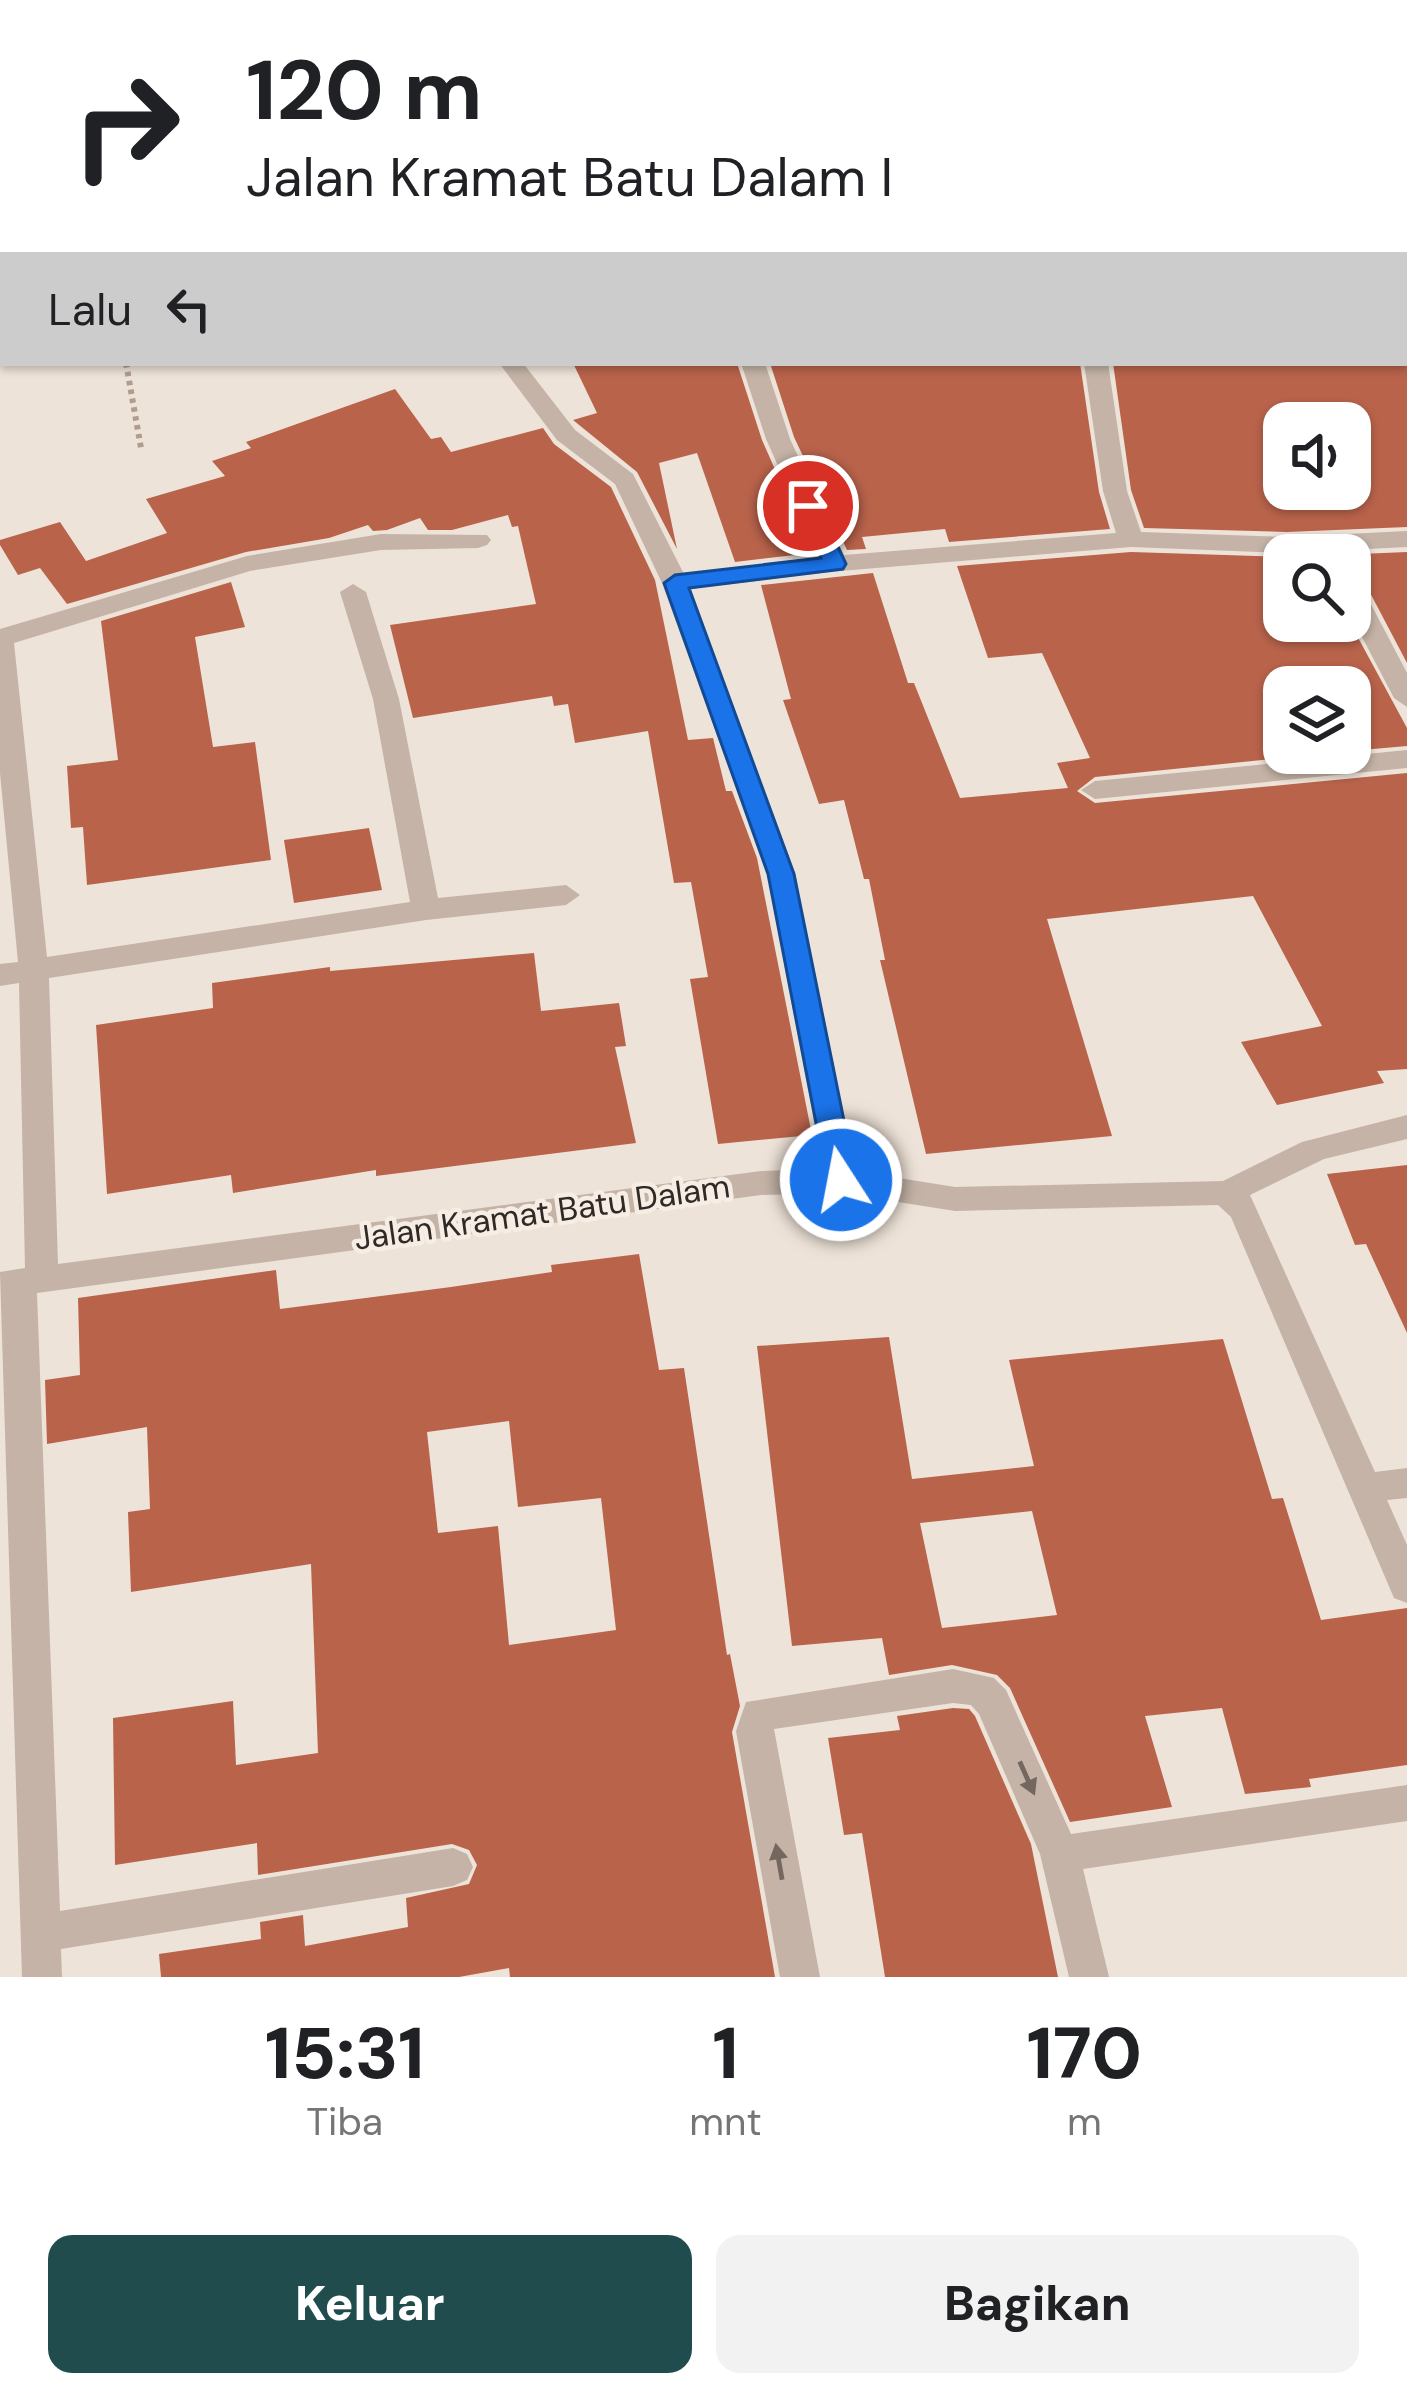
<!DOCTYPE html>
<html lang="id">
<style>
:root{--surface:#fff;--page:#f2f2f2;--text:#202124;--muted:#757577;--accent:#204c4e}
body{margin:0;font-family:"DM Sans",sans-serif;background:var(--page);color:var(--text);height:100vh;display:flex;flex-direction:column;font-size:45px;white-space:nowrap}
*{box-sizing:border-box;margin:0}
p{font-size:39px;color:var(--muted)}
.icon{flex:none;width:66px;height:66px;fill:none;stroke:currentColor;stroke-width:2;stroke-linecap:round;stroke-linejoin:round}
.map{position:relative;height:1977px;overflow:hidden}
.sheet{display:flex;flex-direction:column;background:var(--surface);flex:1}
.sheet>*{flex:none}
.top-card{position:absolute;left:0px;top:0px;width:1407px;height:366px;box-shadow:0 3px 9px #0004;background:#fff;color:var(--text);overflow:hidden}
.controls{position:absolute;left:1263px;top:402px;display:grid;gap:24px}
.controls a{display:grid;place-items:center;width:108px;height:108px;border-radius:24px;background:var(--surface);box-shadow:0 3px 9px #0004;font-size:60px}
.pin{position:absolute;display:grid;place-items:center;width:102px;height:102px;color:#fff;margin:-51px;border:6px solid #fff;border-radius:50%;box-shadow:0 3px 12px #0007}
.me{position:absolute;width:132px;margin:-66px;rotate:349deg;stroke-linejoin:round;filter:drop-shadow(0 0 9px #0008)}
.turn{display:flex;align-items:center;gap:42px;height:252px;padding:0 48px;font-size:54px}
.turn .icon{width:156px;height:156px;stroke-width:2.5}
.turn b{display:block;font-size:84px;line-height:102px}
.then{display:flex;align-items:center;height:114px;padding:0 48px;background:#0003;gap:24px;font-size:45px}
.eta{display:flex;justify-content:space-evenly;align-items:center;height:204px;text-align:center}
.eta b{font-size:72px;font-weight:800;line-height:84px}
.button{display:flex;gap:24px;margin-top:auto;padding:24px 48px}
.button a{flex:1;height:138px;border-radius:24px;background:var(--accent);color:#fff;font-size:48px;font-weight:800;line-height:138px;text-align:center}
.button a+a{background:var(--page);color:var(--text)}
.map>svg:first-child{display:block}
</style>
<div class="map">
<svg width="1407" height="1977" viewBox="0 0 1407 1977">
<rect width="100%" height="100%" fill="#eee3d8"/>
<path fill="#b1bb9a" d="M0,0h1407v123l-3,-120h-1401l-3,273z"/>
<g fill="none" stroke-linecap="round" stroke-linejoin="round">
<path fill="#7aa7a8" fill-rule="evenodd" d="M3,318v42l-3,1v-42z"/>
</g>
<path fill="#b9634b" fill-rule="evenodd" d="M573,363h164l25,77 50,113 -77,9 -38,-109 -38,10 18,86 -40,-77 -64,-52 24,-7z
M770,363h310l19,129 11,37 -161,13 -4,-13 -83,8 4,12 -19,1 -53,-113z
M1113,363h294v164l-120,5 -143,-4 -13,-38zM1284,423h66v66h-66z
M395,389l36,50 10,-2 10,15 92,-24 11,16 57,43 44,93 33,160 25,-2 13,53h6l25,67 55,277 -94,9 -28,-165 18,-2 -17,-95 -17,1 -26,-152 -73,12 -7,-39 -14,2 -2,-10 -139,22 -23,-93 146,-21 -18,-78 -6,1 -4,-12 -56,15h-24l-8,-12 -33,12 -14,1 -5,-6 -39,13 -83,14 -179,52 -27,-36 -22,7 -18,-30v-5l60,-18 26,39 81,-28 -21,-34 79,-23 -13,-15 39,-13 -5,-6z
M1131,552l153,5v64h65l58,107v18l-57,5v-64h-66v66h47l-236,24 -18,14 18,12 312,-30v296l-30,2 7,12 -107,22 -36,-63 81,-16 -69,-130 -206,23 65,217 -186,18 -46,-194h5l-16,-81h-5l-20,-79 -25,4 -36,-104 8,-1 -30,-114 112,-12 35,110h6l46,115 108,-10 -11,-25 33,-5 -48,-105 -54,5 -31,-92z
M1407,552v111l-40,-76 -17,-10v-22h-13z
M231,582l14,45 -50,10 18,110 42,-5 16,118 -184,25 -4,-58 -12,1 -4,-62 51,-6 -17,-139z
M369,828l13,62 -88,13 -10,-63z
M534,953l7,58 78,-8 7,43 -11,1 21,96 -260,33v-6l-143,23 -2,-18 -124,19 -11,-169 117,-17 -1,-25 118,-16v4z
M1407,1165v168l-41,-89 -11,1 -28,-71z
M639,1254l20,116 25,-2 43,287 3,-1 10,52 -8,26 43,245h-265l-1,-9 -50,9h-298l-2,-23 102,-15 -1,-17 43,-7 2,31 103,-19 -2,-29 63,-14 8,-19 -8,-15 -17,-6 -194,31 -1,-32 -142,22 -2,-147 120,-17 3,64 82,-12 -7,-189 -180,28 -3,-80 22,-3 -3,-82 -100,17 -2,-64 35,-5 -2,-77 198,-28 4,39 171,-22 101,-15 -1,-7zM509,1421l9,86 83,-9 15,132 -107,15 -11,-119 -60,7 -11,-101z
M889,1337l23,142 122,-13 -25,-106 214,-21 49,160 11,-1 38,122 86,-12v157l-98,14 2,8 -66,7 -23,-86 -77,8 27,91 -102,15 -60,-134 -13,-13 -45,-10 -63,10 -7,-37 -90,8 -35,-300zM1032,1511l25,104 -115,13 -22,-105z
M953,1708l16,1 6,7 56,128 27,133h-173l-23,-144 -18,2 -16,-97 72,-8 -3,-14z"/>
<g fill="none" stroke-linecap="round" stroke-linejoin="round">
<path stroke="#b09d90" stroke-width="6" stroke-dasharray="4.5 4.5" stroke-linecap="butt" d="M126,363l15,85"/>
<path fill="#c4b3a6" fill-rule="evenodd" d="M499,363h24l52,67 58,44 51,100 135,-17 -53,-118 -25,-76h24l25,76 54,116 272,-22 -13,-42 -19,-128h24l19,128 14,41 146,5 120,-6v16l-120,6 -156,-6 -303,25 -138,17 105,284 60,298 100,16 268,-6 79,-39 105,-27v24l-83,20 -74,36 125,277 32,-4v30l-20,2 20,45v58l-13,-5 -163,-381 -13,-12 -263,6 -114,-18 -80,2 -724,98 23,618 393,-63 14,6 6,13 -6,13 -14,6 -392,63 1,28h-40l-22,-705 25,-4 -6,-285 -19,3v-22l18,-2 -18,-189v-144l247,-73 134,-22 106,1 4,5 -4,5 -9,3 -97,2 -131,21 -236,72 33,314 363,-55 -37,-203 -33,-107 13,-8 13,8 33,107 39,199 128,-13 14,10 -14,10 -140,15 -377,58 9,286 703,-93 62,-2 -56,-296 -105,-290 -47,-99 -58,-44z
M1350,581l13,8 44,84v34l-13,-9 -44,-84z
M1407,750v18l-312,31 -14,-9 14,-9z
M953,1669l41,9 12,12 65,144 336,-49v36l-324,48 26,108h-40l-29,-123 -61,-140 -8,-9 -18,-2 -179,26 46,248h-40l-44,-246 10,-29z"/>
</g>
<defs><path id="oneway-solid" d="M-6-.8H1V-3.2L6.5 0L1 3.2V.8H-6Z" transform="scale(3)"/></defs>
<g fill="#736760">
<use href="#oneway-solid" transform="translate(1027 1778) rotate(66)"/>
<use href="#oneway-solid" transform="translate(779 1862) rotate(-100)"/>
</g>
<path fill="#1a73e8" stroke="#114b97" stroke-width="3" d="M808,500l11,6 27,58 -3,5 -154,19 105,286 62,306 -4,8h-21l-4,-8 -59,-306 -104,-291 11,-8 146,-17 -24,-52z"/>
<g text-anchor="middle" dominant-baseline="central" stroke-width="9" stroke-linejoin="round" paint-order="stroke">
<g font-size="33" fill="#312926" stroke="#f6ede4">
<text transform="translate(542 1212) rotate(-8)">Jalan Kramat Batu Dalam</text>
</g>
</g>
</svg>
<div class="controls">
<a><svg class="icon" aria-label="sound" viewBox="0 0 24 24"><path d="M4 9h4l5-4v14l-5-4H4zM17 9q2 3 0 6"/></svg></a>
<a><svg class="icon" aria-label="search" viewBox="0 0 24 24"><circle cx="10" cy="10" r="6"/><path d="M15 15l6 6"/></svg></a>
<a><svg class="icon" aria-label="layers" viewBox="0 0 24 24"><path d="M12 4l9 5-9 5-9-5zM3 14l9 5 9-5"/></svg></a>
</div>
<div class="pin" style="left:808px;top:506px;background:#d93025"><svg class="icon" aria-label="arrive" viewBox="0 0 24 24"><path d="M6 21V4h12l-3 4 3 4H6"/></svg></div>
<svg class="me" style="left:841px;top:1180px" viewBox="-20 -20 40 40"><circle r="17" fill="#1a73e8" stroke="#fff" stroke-width="3"/><path d="M0-11L8 9 0 5-8 9z" fill="#fff"/></svg>
<div class="top-card">
<div class="turn"><svg class="icon" aria-label="right" viewBox="0 0 24 24"><path d="M7 20v-9h11M14 6l5 5-5 5"/></svg><div><b>120 m</b>Jalan Kramat Batu Dalam I</div></div>
<div class="then">Lalu<svg class="icon" aria-label="left" viewBox="0 0 24 24"><path d="M17 20v-9H6M10 6l-5 5 5 5"/></svg></div>
</div>
</div>
<section class="sheet">
<div class="eta">
<div><b>15:31</b><p>Tiba</p></div>
<div><b>1</b><p>mnt</p></div>
<div><b>170</b><p>m</p></div>
</div>
<div class="button"><a>Keluar</a><a>Bagikan</a></div>
</section>
